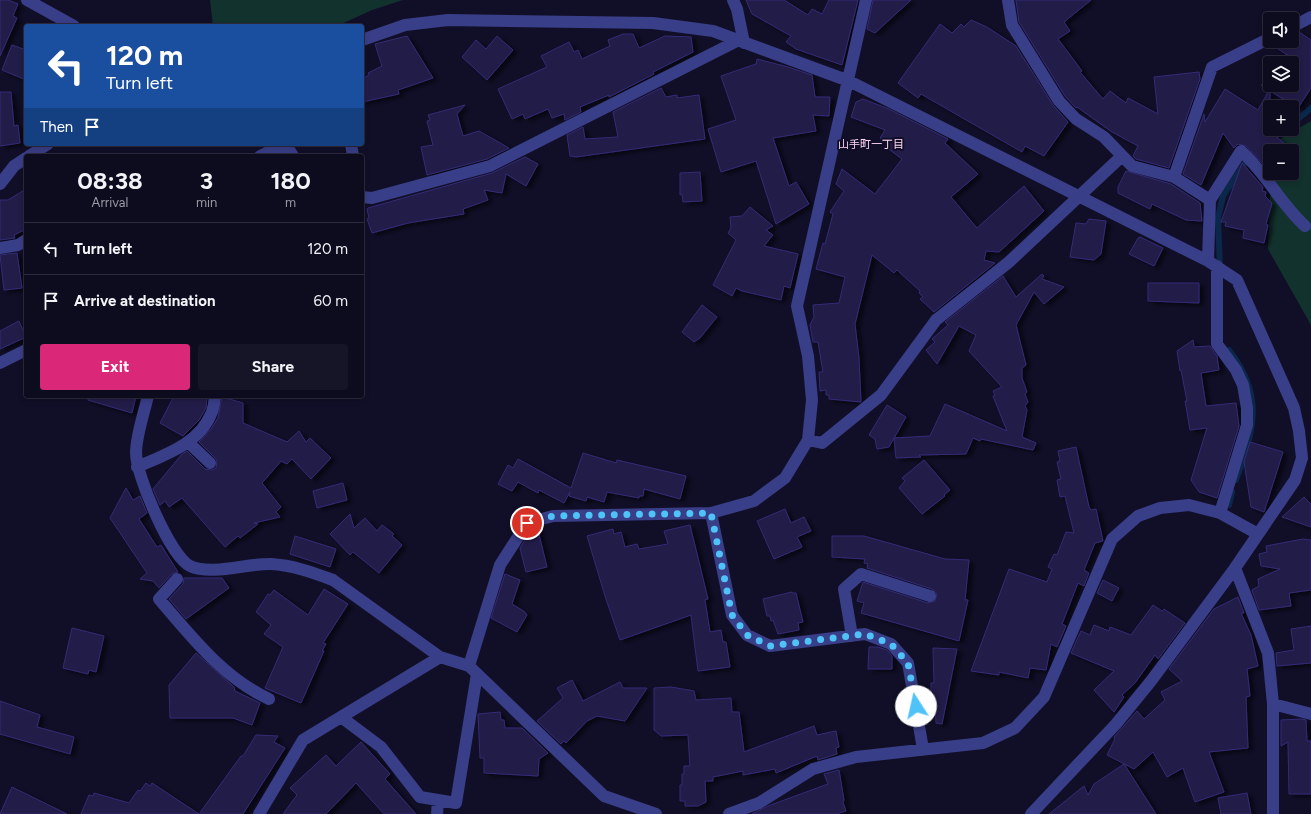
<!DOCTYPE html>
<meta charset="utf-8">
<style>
:root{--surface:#0d0b1e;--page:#161427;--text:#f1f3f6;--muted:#9a9ba4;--line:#2d2b3c;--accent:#db2777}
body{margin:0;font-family:Figtree,"Noto Sans JP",sans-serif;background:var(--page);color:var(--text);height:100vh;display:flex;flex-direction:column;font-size:15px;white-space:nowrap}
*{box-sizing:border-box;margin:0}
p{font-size:13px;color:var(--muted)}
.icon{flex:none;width:22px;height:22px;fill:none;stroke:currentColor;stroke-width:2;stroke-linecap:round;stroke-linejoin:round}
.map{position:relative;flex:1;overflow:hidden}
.panel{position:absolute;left:24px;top:154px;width:340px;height:244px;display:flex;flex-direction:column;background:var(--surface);border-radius:4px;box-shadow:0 2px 6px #0003,0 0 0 1px var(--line)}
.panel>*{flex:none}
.top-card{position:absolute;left:24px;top:24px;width:340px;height:122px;border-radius:4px;box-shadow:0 2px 6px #0003,0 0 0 1px var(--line);background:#1a4fa0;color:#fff;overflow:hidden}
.tools{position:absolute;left:1263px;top:12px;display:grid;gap:8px}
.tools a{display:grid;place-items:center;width:36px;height:36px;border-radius:4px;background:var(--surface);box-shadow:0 2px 6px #0003,0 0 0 1px var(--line);font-size:20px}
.pin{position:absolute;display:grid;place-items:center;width:34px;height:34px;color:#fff;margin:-17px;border:2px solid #fff;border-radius:50%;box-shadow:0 1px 4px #0007}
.me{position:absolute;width:44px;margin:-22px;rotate:350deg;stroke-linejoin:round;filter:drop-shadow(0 0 3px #0008)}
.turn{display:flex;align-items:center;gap:14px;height:84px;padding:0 16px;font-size:18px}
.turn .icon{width:52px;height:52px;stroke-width:2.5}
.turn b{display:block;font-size:28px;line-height:34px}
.then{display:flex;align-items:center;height:38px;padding:0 16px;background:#0003;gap:8px;font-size:15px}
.eta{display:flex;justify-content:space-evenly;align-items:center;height:68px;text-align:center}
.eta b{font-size:24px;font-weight:700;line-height:28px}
.action{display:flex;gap:8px;margin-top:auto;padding:8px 16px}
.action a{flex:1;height:46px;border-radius:4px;background:var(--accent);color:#fff;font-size:16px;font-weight:700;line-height:46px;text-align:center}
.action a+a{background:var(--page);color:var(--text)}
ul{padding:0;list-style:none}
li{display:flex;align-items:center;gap:12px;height:52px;padding:0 16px;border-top:1px solid var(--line)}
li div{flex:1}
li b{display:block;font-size:15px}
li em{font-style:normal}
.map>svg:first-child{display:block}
</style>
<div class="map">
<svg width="1311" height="814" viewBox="0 0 1311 814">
<defs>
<filter id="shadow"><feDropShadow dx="4.5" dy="2.5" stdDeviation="2" flood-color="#0009"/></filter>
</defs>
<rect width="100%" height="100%" fill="#110f28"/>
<path fill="#12322e" d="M210,0h193l-31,10 -35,16h-124z
M1311,121v204l-43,-76 3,-76h21v-22l-20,-7z"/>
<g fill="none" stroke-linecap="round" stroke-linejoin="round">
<path stroke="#0b284b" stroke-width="6" d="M1292,124l19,-16
M1269,141l16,-12
M1220,267l-2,-49 5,-22 26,-39
M1229,350c36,46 25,80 7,130
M1229,505l3,-13"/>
</g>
<path fill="#201b49" stroke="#342c76" filter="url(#shadow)" d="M0,0h8l10,4 -5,12 4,2 -17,38z
M746,0h38l24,15 4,-6 10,5 7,-14h29l-16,65 -46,-16 -10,-7 5,-6 -39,-22z
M873,0h38l-36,33 -8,-4z
M1016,0h75l-27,22 6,9 -12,8 24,32 -2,1 23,27 7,-8 16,12 2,-5 30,16 -4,-37 45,-5 1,7 -31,89 -33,-9 -3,-3 5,-10 -26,-14 -35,-25 -1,1 -11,-12 -46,-74z
M971,20l16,7 29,19 37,59 15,17 -24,34 -19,-10 -3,6 -101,-58 -3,4 -20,-15 42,-59 12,9 9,-9 3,3z
M1299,32l12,8v48l-13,20 -28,-17v41l24,19h-24v13l-3,4 -21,-22 -8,-2 -4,4 -11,-15 -22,52 -18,-11 21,-60 1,8 20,-33 33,21 11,-20 -8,-5h31v-27l-20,-13 5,-4h15l1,-7z
M623,34h10l6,14 26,-12 26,1 2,15 -40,20 1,2 -45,23v-2l-29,12 1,5 -16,8 -1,-6 -12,4 -4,-9 -23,10 -2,-5 -11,5 -14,-30 49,-22 -6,-11 28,-14 5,10 4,-2 4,9 28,-13 -2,-6z
M407,36l26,42 -35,12 1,4 -37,8v-23l7,-4 -1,-2 14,-7 -7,-22z
M497,36l16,14 -26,30 -25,-23 14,-17 10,9z
M12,45l14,5v30l-24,-10z
M757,59l31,8 24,8 3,22h15l-1,19 -16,-1 3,16 -43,7 16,48 7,-4 13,22 -33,20 -20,-63 -35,11 -13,-43 28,-9 -15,-44 35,-12z
M661,88l5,9 11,-2v3l22,-3 6,44 -129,18 -6,-1 -3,-21 16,-8 2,12 33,-2 -5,-25z
M0,92h11l3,34 4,-1 2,18 -20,3z
M863,99l26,10 59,30 -3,4 33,31 -27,23 26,31 47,-42 20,25 -45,41 -13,-1 -2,9 11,3 -61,49 -14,-13 3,-2 -4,-4 1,-2 -23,-21 -3,3 -22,-18 -17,69 4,34 2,44 -32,-3v-4h-3v-5l-6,1 -1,-19h4l-5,-30h-5l-3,-17 4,-8 -1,-12 26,-2 6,-26 -29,-8 7,-26 2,1 8,-30 -3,-2 14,-21 -8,-7 6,-15 33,25 27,-35 -16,-12 2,-3 -8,-6 5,-8 -34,-13 5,-15z
M465,105l-8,9 6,22 16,-5 30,17 -22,11 -60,16 -6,-28 12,-2 -6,-24 3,-1 -2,-5z
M525,157l13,7 -12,22 -20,-12 -4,19 -18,-3 4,10 -25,9 1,5 -56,9 -36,10 -5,-14 2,-1 -2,-9 1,-1 124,-35z
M1242,163l21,24 -1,4 4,1 -1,4 7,7 -6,21 2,1 -4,18 -21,-5 1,-8 -19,-4 1,-4h-5z
M1126,171l45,13 29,19 2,18 -16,-1 -34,-16 -2,5 -32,-16v-6z
M700,172l2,29 -19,1 -1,-8 -2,1v-22z
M26,189v40l-12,6 1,3 -15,2v-40h8z
M750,207l23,19 -7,4 7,5 -9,11 34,8 -8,34 -6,-2 -3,14 -39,-9 -6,-3 -4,8 -19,-11 23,-45 -8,-7 3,-5 -1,-11 12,-1z
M1089,219l17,2 -5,33 -7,6 -24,-3 6,-34 10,1z
M1140,237l23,11 -9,18 -25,-12 9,-16z
M17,253l5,35 -18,2 -4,-35z
M1042,274l2,2 -2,3 22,8 -20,17 -10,-12 -18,33 10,40 -4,3v10l5,14 -2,2 3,8 -3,4 2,4 -5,27 14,6 -3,7 -52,-11 -1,2 -7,-3 -7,16 -47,1 2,2 -25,1 -2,-20 36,-2 15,-32 62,27 -14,-35 2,-1 -2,-4 9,-4 -33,-36 7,-16 -17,-9 -22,38 -11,-14 9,-8 -3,-3 16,-14 -3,-3 58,-46 13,21z
M1148,283h51v20l-51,-2z
M702,305l15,12 -17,21 -6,4 -12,-10z
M19,321l7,16 -26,12v-18z
M1193,340l1,7 16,-1 7,10 2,14 -18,3 5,33 30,-3 3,23 -22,72 -18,-6 -8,-12 16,-52 -17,2 -5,-29h2l-6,-31 -1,1 -3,-20z
M88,396h48l-4,17 -44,-13z
M174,396h33l-1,12 -7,12 -16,16 -23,-13z
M222,397l21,6v20l44,19 12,-11 7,11 4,-4 21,20 -20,21 -19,-20 -5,5 -6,-3 -19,22 19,24 -5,5 4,5 -26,6 4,1 -18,14 -2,-2 -13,11 -43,-49 -13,9 -4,-6 -5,4 -7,-16 29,-35 5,-3 18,18 7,1 4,-2 1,-7 -2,-3 -16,-16 12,-13 7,-11z
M887,405l19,12 -17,30 -12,2 -2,-10 -6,-4z
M1250,442l33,10 -19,60 -13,-5 -7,-45z
M1076,447l13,60 2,3 5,-1 7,32 -8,2 -11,27 5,3 -5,13 -6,-3 -16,41 4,2 -9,21 -6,-3 -5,26 -16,-2 -2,10 -29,-6v3l-28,-4 38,-102 38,13 5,-13 -4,-2 6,-13 3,1 9,-23 8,1 -9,-37 -5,1 -3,-17 4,-1 -4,-17 3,-1 -2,-10z
M583,453l33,10 1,-3 69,16 -6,23 -36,-10 -1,7h-4v2l-32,-6 -3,10 -17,-5 -1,4 -17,-5 1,-4 -6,11 -25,-13 -1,3 -20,-11 -6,9 -14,-7 10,-19 5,3 5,-9 53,29z
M924,460l26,30 -6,5 1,1 -23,18 -23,-26 6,-7 -3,-3z
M343,483l4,17 -30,8 -4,-17z
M126,488l7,12 7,-4 7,17 -8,6 18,28 4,-2 17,27 -6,2 -13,14 -6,-7 -13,-2 7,-6 -37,-55z
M1304,497l7,7v23l-29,-10z
M785,509l6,14 13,-6 7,14 -14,6 5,10 -28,12 -17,-38z
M350,514l4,14 11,-10 12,13 5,-6 12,9 -2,2 10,9 -23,28 -26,-21 -3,3 -20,-21z
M690,525l18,74 -3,1 5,32 11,-2 2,12h3l4,25 -32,4 -7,-56 -71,25 -15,-44 -18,-60 26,-7 1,5 7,-2 4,15 12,-3 2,5 29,-5 -4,-13z
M538,530l9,37 -21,5 -6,-24 10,-16z
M295,536l41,13 -6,18 -40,-13z
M832,536h32l81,23 24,1 -4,40h3l-9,41 -98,-28 3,-10 -7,-2 6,-19 65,21 7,-2 2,-7 -5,-5 -65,-21 1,-4 -4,-1 1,-4 -33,-2z
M1303,539l8,1v50l-22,3 2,13 -32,4 -7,-20 7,-4 -1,-7 22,-10 -19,-3 -2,-12 8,-2 -1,-6z
M505,574l15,6 -8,24 13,8 2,3 -10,17 -26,-14z
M184,578h38l7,10 -43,31 -17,-20 14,-15z
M1103,580l16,8 -7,13 -15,-8z
M324,589l24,15 -25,39 3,1 -4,7h2l-23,52 -36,-15 18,-41 -19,-13 7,-9 -15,-13 12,-18 2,1 4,-5 34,25z
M792,592v1h4l7,29 -5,1 1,7 -21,4 -5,-14 -2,1 -1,-5h-3l-4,-17z
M1238,597l6,16h-3l10,22 7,31 -11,3 3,27 -4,1 2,51 -39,4 15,40 -29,10 -12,-34 -16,9 -14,-25 -19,17 -27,-14 8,-16 -1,-2 23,-26 7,8 21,-19 -4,-8 21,-11 -13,-12 45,-60z
M1153,605l9,6 2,-2 21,14 -27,36 -3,-4 -20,28 -13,12 2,2 -10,15 -20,-22 20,-19 -43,-18 10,-22 9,4 4,-10 15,6 1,-4 21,8z
M1311,626v37l-34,3 -1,-13 18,-3 -3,-21z
M72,628l32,8 -8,36 -7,-2 -1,4 -25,-6z
M869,647h9l9,3 5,6v13h-24z
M933,648l24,1 -15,75 -6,-1 -1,-25h-4v-15h3z
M196,653l38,34 1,4 25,12 -8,22 -19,-7h-63l-1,-33z
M572,680l11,21 37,-19 3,6h24l-22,33 -28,-5 -10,5 -21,22 -2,-2 -3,3 -24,-23 26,-23 -6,-10z
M671,687l23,4 2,9 35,-2 1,14h7l5,40 70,-26 3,9 19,-4 3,16 -3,1 1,6 -19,6 -1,-4 -41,17 -1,-4 -32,6v-4l-30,6v4h-8l1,21 -8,4h-13v-5h-5v-16h2v-11h2v-8h6l-2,-31 -27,1 -7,-6v-42z
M0,701l40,14 -3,12 37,10 -4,17 -70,-20z
M500,712l1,8h3l1,8h17l26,25 -9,6 -1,17 -54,-3v-15h-4l-2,-44z
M1302,719l4,1 1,21h4v53h-22l-1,-52 -7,4v-26z
M256,735l22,1 -4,6 11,6 -42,66h-162l8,-19 4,1 1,-3 35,10 9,-13 2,1 6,-8 4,3 2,-3 47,31 42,-58h2z
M361,742l29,32 -5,5 31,35h-32l-28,-31 -30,31h-43l14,-19 -7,-7 36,-33 10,11z
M1124,764l32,50h-107l35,-28 4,9 6,-11z
M839,770l5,30 -1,2 3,9 -10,3h-84l16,-8 60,-22 -4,-10z
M12,787l8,4 47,23h-67z
M1247,793l4,21h-30l-3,-16z"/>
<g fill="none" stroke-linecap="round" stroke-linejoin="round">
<path stroke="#393e88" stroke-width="12" d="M27,0l47,26
M733,0l4,9 7,34
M1008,0l4,25 47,76 17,18 28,18 28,29 42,11 36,23 -2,61
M1292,27l19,-10
M362,40l43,-15 43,-5 205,3 60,8 136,50 359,180 29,19 57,128 5,23 3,27 -7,22 -60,88 -84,113 -35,43 -85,90
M351,144l2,12
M29,156l19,-12
M260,156l12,-6 16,-2 5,8
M1174,177l38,-110 58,-29
M0,184l14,-18 12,-8
M362,197l10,1 118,-32 247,-125
M1210,200l31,-49c25,22 39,52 64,75
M0,248l18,-3 8,-5
M1217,266v78l19,26 7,15 4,23v17l-27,88
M0,363l26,-13
M148,396c-4,17 -12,40 -12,57 0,22 34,103 54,113 22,10 58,-3 81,-2 21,1 43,9 62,16l107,77 29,9 135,130 52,18
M808,440l14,3 59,-48 55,-75 73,-58 113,-106
M189,443l21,20
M137,467c27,-12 62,-23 74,-53 3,-5 3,-12 4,-18
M711,513l21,102 15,20 23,11 95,-12 26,10 17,19 15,86
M1235,568l33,85 5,51v110
M177,579l-18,20c32,37 64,79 110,100
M852,636l-8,-47 17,-15 69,22
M469,666l31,-101 27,-42 26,-7 158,-3 43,-12 31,-23 23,-38 4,-40 -4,-44 -11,-50 69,-306
M1273,704l38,10
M341,717l40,30 39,50 36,6 21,-129
M259,814l44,-74 137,-83
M437,814l1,-14
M729,814l30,-11 54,-34 43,-12 127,-14 32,-15 29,-31 68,-158 26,-23 22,-8 29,-3 31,8 38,21"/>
</g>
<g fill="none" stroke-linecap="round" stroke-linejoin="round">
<path stroke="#4fc3f7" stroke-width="7" stroke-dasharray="0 12.6" d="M527,523l26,-7 158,-3 21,102 15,20 23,11 95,-12 26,10 17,19 8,43"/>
</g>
<g text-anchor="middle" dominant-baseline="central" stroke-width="4" stroke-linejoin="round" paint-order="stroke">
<g font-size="11" fill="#ffd8f4" stroke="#110f28">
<text x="871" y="144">山手町一丁目</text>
</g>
</g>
</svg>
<div class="tools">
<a><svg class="icon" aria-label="sound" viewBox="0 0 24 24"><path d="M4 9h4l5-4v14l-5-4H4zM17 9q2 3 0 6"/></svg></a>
<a><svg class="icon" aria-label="layers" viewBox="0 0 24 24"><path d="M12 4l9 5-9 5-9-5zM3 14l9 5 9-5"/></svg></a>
<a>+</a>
<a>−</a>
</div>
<div class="pin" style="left:527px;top:523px;background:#d93025"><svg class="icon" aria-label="arrive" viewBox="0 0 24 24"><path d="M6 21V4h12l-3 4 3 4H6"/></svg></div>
<svg class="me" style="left:916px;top:706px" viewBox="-20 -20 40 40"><circle r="19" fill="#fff"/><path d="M0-13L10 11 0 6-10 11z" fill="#4fc3f7"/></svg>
<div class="top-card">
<div class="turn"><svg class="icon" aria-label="left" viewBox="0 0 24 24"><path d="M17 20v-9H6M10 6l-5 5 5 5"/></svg><div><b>120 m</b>Turn left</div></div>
<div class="then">Then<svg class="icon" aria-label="arrive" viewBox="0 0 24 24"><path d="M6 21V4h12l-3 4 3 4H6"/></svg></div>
</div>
<section class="panel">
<div class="eta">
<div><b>08:38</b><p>Arrival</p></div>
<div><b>3</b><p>min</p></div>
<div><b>180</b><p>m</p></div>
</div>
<ul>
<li><svg class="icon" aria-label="left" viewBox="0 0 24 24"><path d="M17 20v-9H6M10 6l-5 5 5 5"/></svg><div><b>Turn left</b></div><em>120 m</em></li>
<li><svg class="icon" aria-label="arrive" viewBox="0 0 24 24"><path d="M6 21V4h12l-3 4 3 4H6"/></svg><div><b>Arrive at destination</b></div><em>60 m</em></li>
</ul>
<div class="action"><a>Exit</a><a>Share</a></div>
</section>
</div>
